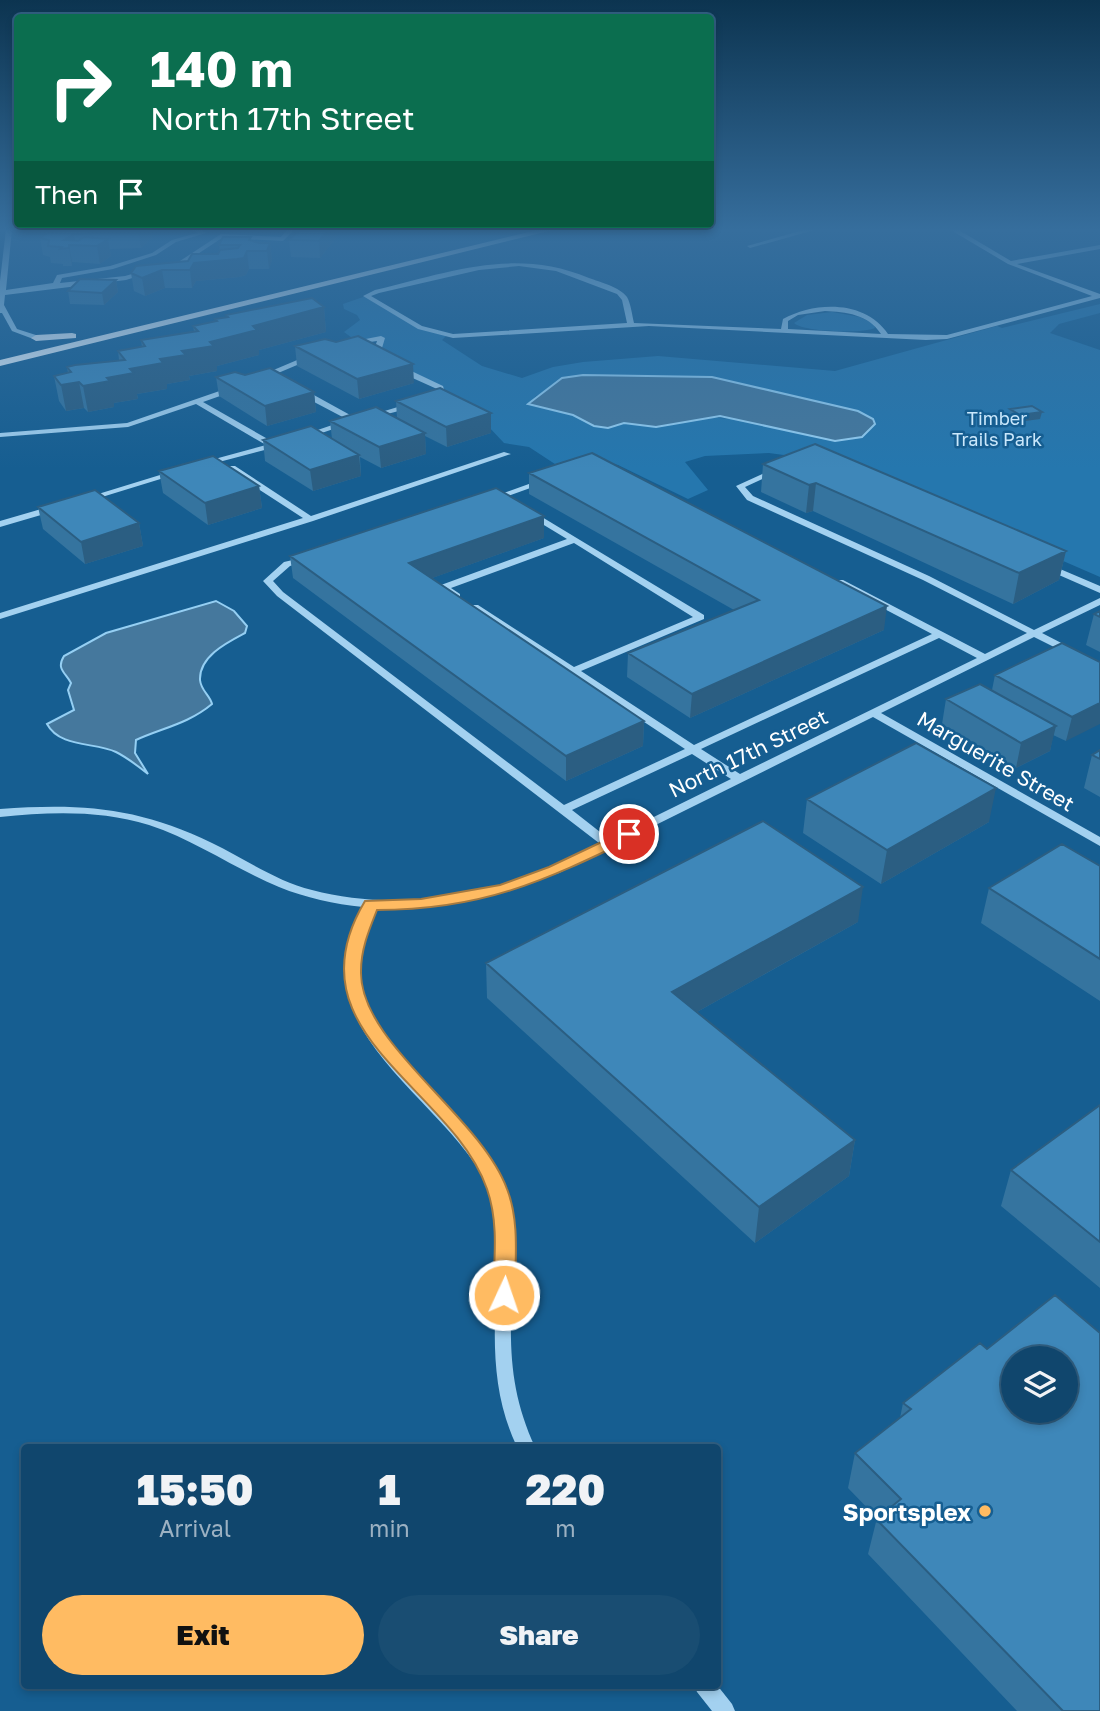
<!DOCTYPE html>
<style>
:root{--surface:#10466d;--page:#194d72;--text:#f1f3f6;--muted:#9cb1c2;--line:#305e80;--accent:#ffbb62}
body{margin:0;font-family:"Golos Text",sans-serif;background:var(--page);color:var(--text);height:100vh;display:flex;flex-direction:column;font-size:26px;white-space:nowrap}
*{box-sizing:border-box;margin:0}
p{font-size:23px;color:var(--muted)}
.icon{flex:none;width:38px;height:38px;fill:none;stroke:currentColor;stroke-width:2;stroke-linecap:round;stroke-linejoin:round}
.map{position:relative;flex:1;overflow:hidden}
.panel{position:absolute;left:21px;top:1444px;width:700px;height:245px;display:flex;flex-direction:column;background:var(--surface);border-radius:7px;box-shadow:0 4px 10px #0003,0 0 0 2px var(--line)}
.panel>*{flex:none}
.guide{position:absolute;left:14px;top:14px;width:700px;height:214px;border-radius:7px;box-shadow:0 4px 10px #0003,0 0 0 2px var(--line);background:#0b6e4f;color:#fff;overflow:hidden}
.controls{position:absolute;left:1001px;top:1346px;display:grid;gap:14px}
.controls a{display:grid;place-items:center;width:77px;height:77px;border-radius:50%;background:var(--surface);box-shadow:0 4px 10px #0003,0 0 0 2px var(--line);font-size:35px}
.pin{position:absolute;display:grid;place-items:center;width:60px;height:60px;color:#fff;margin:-30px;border:4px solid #fff;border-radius:50%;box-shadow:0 2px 7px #0007}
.me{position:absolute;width:77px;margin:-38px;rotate:3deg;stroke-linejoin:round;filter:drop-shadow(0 0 5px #0008)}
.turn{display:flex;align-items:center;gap:24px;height:147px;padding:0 21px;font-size:32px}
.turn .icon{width:91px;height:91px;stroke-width:2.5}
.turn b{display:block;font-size:49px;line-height:60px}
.then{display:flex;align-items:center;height:66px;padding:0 21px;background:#0003;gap:14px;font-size:26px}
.eta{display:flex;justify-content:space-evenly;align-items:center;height:119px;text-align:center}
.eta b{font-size:42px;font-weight:800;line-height:49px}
.cta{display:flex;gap:14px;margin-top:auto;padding:14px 21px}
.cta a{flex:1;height:80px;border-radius:42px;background:var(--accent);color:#111;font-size:28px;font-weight:800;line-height:80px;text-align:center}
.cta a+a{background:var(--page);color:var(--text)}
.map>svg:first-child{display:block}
</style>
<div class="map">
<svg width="1100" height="1711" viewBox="0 0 1100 1711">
<rect width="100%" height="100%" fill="#165e91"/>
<path fill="#2577ae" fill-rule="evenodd" d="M366,296l54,32 27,7 -5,5 40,26 40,12 31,-11 30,-5 75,-6 177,15 162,-45 5,2 98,-24v9l-41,11 -9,9 50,17v227l-265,-115 -66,-9 -64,3 -20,6 23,28 -20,9 -70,-34 -10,-2 -50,3 -29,-19 -25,-4 -17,-18 -47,-37 -72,-34 10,-6 3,-10 -26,2 -11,-8 16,-12 -3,-5 -13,-6 -1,-5zM583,375l129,2 54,14 -34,28 -26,-2 -49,10 -34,-4 -15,5 -14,-2 -21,-11 -45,-10 8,-9z
M832,312l28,5 14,7 1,4c-12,6 -72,4 -81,-5l13,-8z"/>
<path fill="#45789d" stroke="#95cff3" stroke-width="2" d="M583,375l129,2 146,34 15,8 2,5 -13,13 -27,4 -115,-25 -64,11 -32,-4 -16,5 -14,-2 -21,-11 -45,-11 34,-26z
M216,601l18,10 13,15 -2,7c-17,9 -46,23 -45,47 1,11 10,15 12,24 -24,20 -50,24 -76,36l-1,13 13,21c-10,-8 -20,-16 -32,-22 -21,-10 -56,-4 -69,-28l27,-14 -6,-20 3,-7c-6,-11 -15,-14 -7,-27l42,-23z"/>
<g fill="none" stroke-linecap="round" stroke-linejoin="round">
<path fill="#a3d1f0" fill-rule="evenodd" d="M6,229h6l-6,61 47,-7 4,-8 53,-9 42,-13 20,-13 25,-7 -6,-4h9l6,4 -30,9 -20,13 -43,14 -51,9 -2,5 65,-7 21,-6 2,1v2l-22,7 -121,15 -1,10 13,24 22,7v4h-3l-24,-9 -10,-18h-2v-32z
M288,229h7l-12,12 -61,-3 -38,25 -17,5 -3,-2 16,-5 41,-27 60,3z
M807,229h11l-68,19 -3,-2z
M949,229h8l54,32 89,-16v4l-83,15 83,30v4l-153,41 -21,1 -277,-14 -196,12 -35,-9 -55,-33 12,-6c75,-18 139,-43 214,-12 11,4 31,9 38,19 4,7 5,18 7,26l147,6 2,-10c32,-18 83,-19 105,15l59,1 145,-39 -84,-32zM519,266l37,5 61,23 5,6 5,23 -174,11 -31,-8 -51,-30 8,-3 100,-23zM825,311c21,1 43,3 56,23l-93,-5v-8l10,-6z
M381,336l4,2 -3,10 -14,8 -4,-2 11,-7 2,-6 -28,4 -4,-2z
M309,355l7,2 -52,22 -7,-2z
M397,367h6l40,19 3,10 -14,4v-4l6,-1 -1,-6 -40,-18z
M234,386l4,2 -1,2 -34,12 70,40h7v4l-80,21v-4l66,-18 -70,-41 -68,23 -128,10v-4l127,-10z
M297,389h6l58,32 -7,2 -57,-30z
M411,403l4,2 -1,2 -42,11 -4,-2z
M344,421l7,2 -44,15 -7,-2z
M504,452l7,2 -198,67 -313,98v-6l303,-95 -74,-48v-4h6l76,50z
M773,469l7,2 -35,16 8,9 176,80 105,54 66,-32v7l-58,28 58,30v7l-66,-33 -153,76 219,124v9l-227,-129 -314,156 -60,19 -34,9 -61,7h-29c-7,20 -16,40 -16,61 -1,65 68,115 107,160 15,17 28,36 37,57 19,40 10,90 8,132 -1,48 4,85 24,129h-18c-23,-48 -24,-98 -21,-150 1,-36 7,-77 -8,-111 -34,-72 -146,-134 -143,-218 1,-22 10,-42 18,-61 -29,-3 -57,-9 -84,-20 -44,-18 -84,-47 -130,-62 -49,-15 -99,-13 -149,-8v-8c81,-6 138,-2 212,34 33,16 64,38 100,47 78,21 167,8 240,-23 16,-7 32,-16 47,-24l-322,-247 -14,-15 21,-19 26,-6v4l-20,6 -17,15 10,11 281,213 121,-56 -215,-142 2,-2h6l96,62 119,-50 -119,-74 -123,45 9,6v4h-6l-13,-9v-4l126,-46 -38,-23v-4l3,-1 172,104v4l-123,52 113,74 238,-111 -95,-50v-4h6l142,74 42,-21 -104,-53 -176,-80 -11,-14zM939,638l38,20 -237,116 -39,-25zM692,754l39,25 -122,60 -37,-29z
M173,471l7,2 -91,28 -7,-2z
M540,480l7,2 -53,19 -7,-2z
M55,505l3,1v4l-58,17v-6z
M1046,563l54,23v7l-57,-25v-4z
M694,1685h23l15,19 3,7h-23l-15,-19z"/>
<path fill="#ecf6ff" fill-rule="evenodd" d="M541,229h16l-557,137v-6z
M72,333l4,1v4l-40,3 -5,-3 5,-3z"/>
</g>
<path fill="#35749f" d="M151,229l1,9 -11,10 -31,1 1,7 -11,8 -28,-2v4h-9v-2l-12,-1 -1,-6 -7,-2 -3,-17 28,-7z
M251,237v3l8,3h11l2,17 -3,9h-20l-3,6 -7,2 -43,4 -4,7h-27l-20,8 -11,-5 -3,-18 87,-19 2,-4 -1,-5z
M337,237l-17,21 -29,-1 -2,-17z
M116,280l2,12 -14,13 -34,-1 -2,-13z
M324,307l2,25 -67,18v5l-42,11v5l-28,5 1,4 -23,4v5l-30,5 1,5 -24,4v4l-26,5 -4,-4 -18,3 -7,-10 -5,-25 14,-3 -1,-6 52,-7 -1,-9 24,-4 -1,-7 53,-9 -1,-5 22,-4v-3l11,-2v-2z
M295,346l119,37 -55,16 -62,-33z
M245,375l69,17 2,20 -49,14 -48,-30 -3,-19z
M396,401l95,12v20l-44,14 -22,-11 1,18 -45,14 -21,-11 1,19 -48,15 -48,-30 -2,-21 69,-1 -2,-18 67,-3z
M1010,409l30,10 -22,3 -9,-6z
M763,464l303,87 -7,29 -46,24 -200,-93 -7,2 -45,-21z
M159,471l100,15 3,22 -54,17 -45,-32z
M529,473l355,157 -194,88 -63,-41 1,-24 106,-43 -205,-116z
M38,507l101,16 4,23 -58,18 -42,-35z
M544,538l-112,40 212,143 -1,25 -77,35 -273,-203 -3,-22z
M1100,611v41l-14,-7 8,-31z
M1100,662l-34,79 -13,-6 -3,16 -34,17 -74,-44 4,-25 46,-9 3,-15z
M1100,750v47l-16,-9 8,-33z
M807,799l182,23 -108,62 -78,-51z
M1100,866v135l-119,-78 8,-35z
M858,922l-161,90 158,128 -6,36 -94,67 -268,-245 -1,-35z
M1100,1105v183l-99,-82 10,-36z
M980,1343l120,368h-83l-149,-157 9,-36 -29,-30 7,-35 45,-35 3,-15z"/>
<path fill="#2b5e82" d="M140,229h11l1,9 -11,10 -3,-17z
M328,229h8l1,8 -17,21 -1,-17z
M74,234l2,11h-7l3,17v4l-3,-18 -5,-8z
M108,239l3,17 -11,8 -3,-18z
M270,243l2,17 -3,9 -2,-18z
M247,251l2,18 -3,6 -7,2 -43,4 -4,7 -2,-18 4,-7z
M162,270l3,18 -20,8 -3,-18z
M116,280l2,12 -14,13 -2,-12z
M324,307l2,25 -67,18v5l-42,11v5l-28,5 1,4 -23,4v5l-30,5 1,5 -24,4v4l-26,5 -5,-26 170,-60z
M413,364l1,19 -55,16 -2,-20z
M79,382l5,26 -18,3 -5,-26z
M314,392l2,20 -49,14 -2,-20z
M1042,412l-2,7 -22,3 2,-7z
M491,413v20l-44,14 -1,-20z
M425,433l1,21 -45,14 -2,-21z
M359,455l2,21 -48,15 -3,-21z
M816,483l-3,28 -7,2 3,-28z
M259,486l3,22 -54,17 -3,-22z
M544,516v22l-134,48 -1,-23z
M139,523l4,23 -58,18 -4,-22z
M1066,551l-7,29 -46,24 6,-31z
M887,606l-3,24 -194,88 2,-24z
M1100,703v21l-34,17 6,-24z
M644,721l-1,25 -77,35v-25z
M1056,726l-6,25 -34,17 5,-25z
M996,788l-7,34 -108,62 6,-34z
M863,887l-5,35 -188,105 2,-35z
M855,1140l-6,36 -94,67 4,-36z"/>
<path fill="#3e87b9" stroke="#2b5e82" stroke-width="2" fill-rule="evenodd" d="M73,229h67l-2,2 -64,3 -10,6 14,1 6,-4 24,2 -11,7 -28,-1v3l-9,1 2,-2 -14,-1 1,-6 -9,-2 9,-6 19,-1z
M301,229h27l-9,12 -30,-1z
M223,237h28l-2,3 10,3h11l-3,8h-20l-3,7 -7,1 -43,4 -4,7h-28l-20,8 -11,-5 5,-7 52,-5 4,-7h26l2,-4 18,-2 2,-3h-21z
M80,279l36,1 -14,13 -34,-2z
M312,298l12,9 -71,19 4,4 -47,12 4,4 -32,5 4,4 -26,4 3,4 -33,6 4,4 -27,5 3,3 -27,5 -4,-4 -18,3 -7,-9 17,-4 -4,-5 8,-2 50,-5 -7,-9 27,-5 -4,-6 57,-9 -5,-5 24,-5 -2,-2 13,-2 -2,-2z
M358,336l55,28 -56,15 -62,-33 30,-7 11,3z
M270,368l44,24 -49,14 -49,-29 19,-5 10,3z
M440,388l51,25 -45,14 -50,-26z
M1032,406l10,6 -22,3 -10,-6z
M376,407l49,26 -46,14 -49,-26z
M311,426l48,29 -49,15 -47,-30z
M815,444l251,107 -47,22 -203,-90 -7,2 -46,-21z
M592,453l295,153 -195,88 -64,-41 131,-53 -230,-127z
M213,456l46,30 -54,17 -46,-32z
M496,488l48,28 -135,47 235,158 -78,35 -276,-200z
M95,490l44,33 -58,19 -43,-35z
M1100,611v6l-6,-3z
M1062,643l38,19v41l-28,14 -77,-42z
M980,684l76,42 -35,17 -75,-44z
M916,743l80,45 -109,62 -80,-51z
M1100,750v9l-8,-4z
M763,821l100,66 -191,105 183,148 -96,67 -273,-244z
M1062,844l38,22v93l-111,-71z
M1100,1105v137l-89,-72z
M1055,1295l45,38v378h-37l-187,-192 25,-20 -46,-46 56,-44 -8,-6 77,-60 7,6zM1013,1358h53v52h-53z"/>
<linearGradient id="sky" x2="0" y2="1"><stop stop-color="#0c3450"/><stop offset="0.49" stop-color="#366e9d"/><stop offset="1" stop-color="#366e9d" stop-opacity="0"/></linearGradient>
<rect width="1100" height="469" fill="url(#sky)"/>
<path fill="#ffbb62" stroke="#a67a40" stroke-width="2" d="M629,829l8,5 -2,3c-92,45 -154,73 -258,73 -8,20 -16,39 -16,61 -2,72 119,144 146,218 13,33 8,71 8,106l-4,6 -7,3 -8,-3 -3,-6c1,-35 6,-72 -6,-106 -36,-103 -201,-156 -122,-288l56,-2 79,-14 49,-18z"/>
<circle fill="#ffbb62" stroke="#165e91" stroke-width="2.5" cx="985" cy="1511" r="7"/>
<g text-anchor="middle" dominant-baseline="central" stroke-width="5" stroke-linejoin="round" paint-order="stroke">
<g font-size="18" fill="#cae8fc" stroke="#165e91">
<text x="997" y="418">Timber<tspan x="997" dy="21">Trails Park</tspan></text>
</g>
<g font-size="21" fill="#fff" stroke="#165e91">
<text transform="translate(748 753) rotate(-26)">North 17th Street</text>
<text transform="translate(996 761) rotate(30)">Marguerite Street</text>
</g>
<g font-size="24" font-weight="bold" fill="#fff" stroke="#165e91" text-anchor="end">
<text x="971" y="1511">Sportsplex</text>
</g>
</g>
</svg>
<div class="controls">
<a><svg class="icon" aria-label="layers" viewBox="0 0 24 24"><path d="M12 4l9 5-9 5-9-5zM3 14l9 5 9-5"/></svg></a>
</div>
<div class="pin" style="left:629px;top:834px;background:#d93025"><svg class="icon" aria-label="arrive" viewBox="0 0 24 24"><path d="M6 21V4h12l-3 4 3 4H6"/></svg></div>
<svg class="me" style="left:504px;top:1295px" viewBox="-20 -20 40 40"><circle r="17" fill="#ffbb62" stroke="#fff" stroke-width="3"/><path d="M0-11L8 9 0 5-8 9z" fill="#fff"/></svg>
<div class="guide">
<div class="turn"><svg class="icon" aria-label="right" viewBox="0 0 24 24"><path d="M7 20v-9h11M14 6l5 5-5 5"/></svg><div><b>140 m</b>North 17th Street</div></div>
<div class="then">Then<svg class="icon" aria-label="arrive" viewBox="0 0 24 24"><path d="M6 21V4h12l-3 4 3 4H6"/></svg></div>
</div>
<section class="panel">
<div class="eta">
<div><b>15:50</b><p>Arrival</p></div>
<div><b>1</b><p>min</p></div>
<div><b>220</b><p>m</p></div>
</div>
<div class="cta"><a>Exit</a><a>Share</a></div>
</section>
</div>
